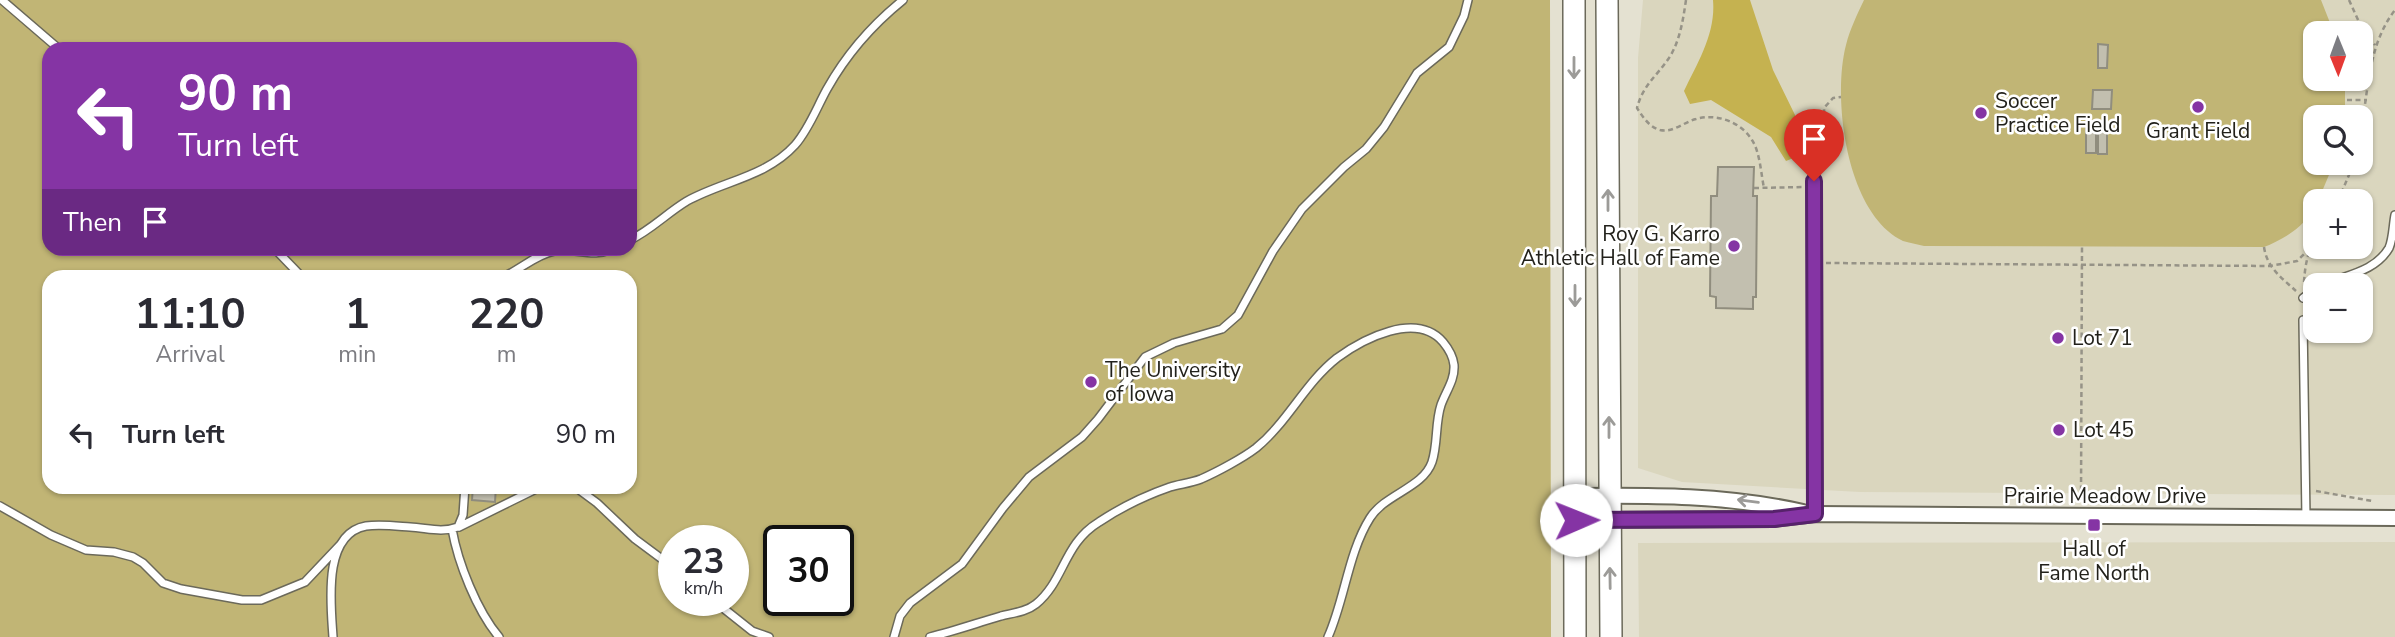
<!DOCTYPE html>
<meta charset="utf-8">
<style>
:root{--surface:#fff;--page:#f2f2f3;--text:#2b2b33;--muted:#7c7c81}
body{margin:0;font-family:"Nunito Sans",sans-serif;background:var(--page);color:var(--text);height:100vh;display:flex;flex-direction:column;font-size:26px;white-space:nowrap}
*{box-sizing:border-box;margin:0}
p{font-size:23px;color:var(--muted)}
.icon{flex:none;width:38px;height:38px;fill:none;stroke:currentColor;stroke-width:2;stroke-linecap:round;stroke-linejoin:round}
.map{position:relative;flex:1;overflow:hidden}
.panel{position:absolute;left:42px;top:270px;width:595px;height:224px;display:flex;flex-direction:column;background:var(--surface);border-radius:21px;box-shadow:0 2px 5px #0004}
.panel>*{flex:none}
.hud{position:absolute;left:42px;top:42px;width:595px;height:214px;border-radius:21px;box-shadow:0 2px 5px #0004;background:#8534a4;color:#fff;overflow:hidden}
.needle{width:46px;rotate:179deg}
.fabs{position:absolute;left:2303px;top:21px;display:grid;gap:14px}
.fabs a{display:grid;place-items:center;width:70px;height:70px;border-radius:14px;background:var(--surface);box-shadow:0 2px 5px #0004;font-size:35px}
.speed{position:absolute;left:658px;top:525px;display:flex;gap:14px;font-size:35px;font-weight:700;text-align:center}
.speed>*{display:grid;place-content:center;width:91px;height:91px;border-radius:50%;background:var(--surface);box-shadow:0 2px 5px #0004;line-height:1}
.speed small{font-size:18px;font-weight:400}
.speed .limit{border:4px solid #111;border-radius:10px;background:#fff;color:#111}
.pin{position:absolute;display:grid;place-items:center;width:60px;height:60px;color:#fff;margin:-72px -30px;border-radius:50% 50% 50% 0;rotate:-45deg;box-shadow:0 0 7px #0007}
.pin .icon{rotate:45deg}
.me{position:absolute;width:77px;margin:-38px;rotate:89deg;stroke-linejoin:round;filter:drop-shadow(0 0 5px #0008)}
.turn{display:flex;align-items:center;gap:24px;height:147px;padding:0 21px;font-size:32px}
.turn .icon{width:91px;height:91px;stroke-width:2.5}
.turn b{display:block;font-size:49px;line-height:60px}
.then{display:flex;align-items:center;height:66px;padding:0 21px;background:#0003;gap:14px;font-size:26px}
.eta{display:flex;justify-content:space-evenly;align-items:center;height:119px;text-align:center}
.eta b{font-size:42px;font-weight:700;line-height:49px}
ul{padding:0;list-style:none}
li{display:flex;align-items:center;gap:21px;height:91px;padding:0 21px}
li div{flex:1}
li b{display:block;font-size:26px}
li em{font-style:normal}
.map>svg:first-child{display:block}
</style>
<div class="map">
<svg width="2395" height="637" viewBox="0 0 2395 637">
<rect width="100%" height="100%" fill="#e4e1d1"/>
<path fill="#dad6be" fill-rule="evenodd" d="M1643,0h752v495l-535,-3 -178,-10 -44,-14v-410zM2315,33h46v46h-46zM2315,117h46v46h-46zM2315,201h46v46h-46zM2315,285h46v46h-46z
M2393,542h2v95h-756l-1,-94z"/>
<path fill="#c1b575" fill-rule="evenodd" d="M0,0h1550l1,637h-1551zM49,49h581v199h-581zM49,276h581v210h-581zM674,541h59v59h-59zM779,541h59v59h-59z
M1864,0h457l13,33h-19v46h30v38h-30v46h19l-16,38h-3c-4,23 -31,38 -51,46l-340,-1c-7,-2 -15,-3 -21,-5 -57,-27 -71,-143 -57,-196 4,-16 11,-30 18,-45z"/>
<path fill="#c5b250" d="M1713,0h37l23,70 22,45 1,42 -10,4 -15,-24 -60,-37 -21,4 -6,-13c14,-29 32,-58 29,-91z"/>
<path fill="#c2bfaf" stroke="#908d7e" stroke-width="2" d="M2098,44l10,1 -1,23h-9z
M2093,90h19l-1,19h-19z
M2086,123h10v30h-10z
M2098,130h9v24h-9z
M1718,167h36l-1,29h4l-1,101h-3v12l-37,-1v-11l-6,-1 1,-100h6z
M473,486h23l-1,16 -23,-2z"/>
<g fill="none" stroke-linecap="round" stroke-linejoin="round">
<defs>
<path id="service" d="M2,0l57,49
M1814,181l1,333
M630,240c21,-10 37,-27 57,-39 36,-20 79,-24 108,-56 14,-16 22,-38 32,-56 19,-34 45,-64 76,-89
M274,248l27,28
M505,276c16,-7 30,-21 49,-25 21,-4 39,8 60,-3
M2323,285c22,-10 52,-13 66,-37 4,-9 4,-23 6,-33
M2303,298l12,-9
M2303,320l3,198
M574,486l23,17 38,36 39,29
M0,506l51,29 35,15 28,2 19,5 10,6 20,20 18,6 61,11h19l44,-18 36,-38
M459,527l83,-41
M452,529c6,34 25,82 47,108
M713,600l39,31 17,6
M333,637c-2,-32 -11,-103 33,-111 14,-2 30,0 44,1 18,1 31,6 48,0l5,-12 2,-29
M894,637l6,-21 10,-13 52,-39 41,-56 26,-31 53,-40 16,-18 47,-62 29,-14 48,-14 16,-14 35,-64 29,-42 42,-42 22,-18 18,-22 33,-54 32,-26 15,-31 4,-16
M930,637c24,-6 47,-14 71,-21 12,-3 25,-4 35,-12 29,-24 27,-60 63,-82 21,-14 48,-27 71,-35 10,-3 21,-4 31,-8 16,-7 42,-21 55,-31 32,-26 49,-65 81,-90 26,-19 79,-47 106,-16 5,6 10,14 11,23 1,15 -8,26 -13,40 -6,18 -3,39 -9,57 -9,26 -47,32 -62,56 -22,35 -25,81 -42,119"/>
<path id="minor" d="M1575,496c78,-1 152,-1 228,16
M1575,520l199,-1 41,-5 580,4"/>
<path id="secondary" d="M1574,0l1,637
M1607,0l4,637"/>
</defs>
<use href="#service" stroke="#6b695a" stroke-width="10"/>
<use href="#minor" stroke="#6b695a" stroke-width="18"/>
<use href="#secondary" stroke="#6b695a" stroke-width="24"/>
<path stroke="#969387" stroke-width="2.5" stroke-dasharray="5 3.5" stroke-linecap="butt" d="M1686,0c-3,20 -6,41 -17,58 -13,19 -26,27 -32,50 6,9 12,19 23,22 13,3 24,-8 36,-11 21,-6 45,3 56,21 8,12 9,34 12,48
M2349,0l15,33 11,12
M2347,100h20
M2361,129c8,-41 7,-84 34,-119
M1814,171l1,-16 10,-16 -1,-31 9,-10 8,-1
M1754,188l50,-1
M2338,201l16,-38
M2264,247c3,21 18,31 32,44
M1826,263l444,3 27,-5 13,-13
M2304,282c1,-15 3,-29 11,-42
M2316,491l56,10
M2081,499l1,-252"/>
<use href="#service" stroke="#fff" stroke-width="7"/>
<use href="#minor" stroke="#fff" stroke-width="14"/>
<use href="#secondary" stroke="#fff" stroke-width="21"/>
</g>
<defs><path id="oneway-shaft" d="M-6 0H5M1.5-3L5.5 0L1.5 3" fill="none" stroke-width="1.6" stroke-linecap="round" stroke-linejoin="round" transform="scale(1.75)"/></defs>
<g stroke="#9c9b98">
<use href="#oneway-shaft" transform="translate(1574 68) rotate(90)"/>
<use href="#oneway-shaft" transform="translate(1608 200) rotate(-90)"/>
<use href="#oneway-shaft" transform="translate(1575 296) rotate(90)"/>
<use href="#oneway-shaft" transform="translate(1609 427) rotate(-90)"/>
<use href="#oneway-shaft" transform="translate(1748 501) rotate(-173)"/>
<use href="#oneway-shaft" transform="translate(1610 578) rotate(-91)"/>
</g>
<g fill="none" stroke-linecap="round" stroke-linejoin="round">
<defs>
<path id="route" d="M1576,520l198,-1 41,-5 -1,-333"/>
</defs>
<use href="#route" stroke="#56226b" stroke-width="18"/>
<use href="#route" stroke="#8534a4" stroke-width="12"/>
</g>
<g fill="#8534a4" stroke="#fff" stroke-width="2.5">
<circle cx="2198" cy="107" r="7"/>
<circle cx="1981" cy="113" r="7"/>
<circle cx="1734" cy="246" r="7"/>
<circle cx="2058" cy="338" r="7"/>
<circle cx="1091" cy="382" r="7"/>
<circle cx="2059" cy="430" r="7"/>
<rect x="2087" y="518" width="14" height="14" rx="3.5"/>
</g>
<g text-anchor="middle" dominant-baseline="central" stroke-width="5" stroke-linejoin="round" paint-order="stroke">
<g font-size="21" fill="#22211b" stroke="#fff" text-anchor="start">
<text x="1995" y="101">Soccer<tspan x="1995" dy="24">Practice Field</tspan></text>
<text x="2198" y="131" text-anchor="middle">Grant Field</text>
<text x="1720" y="234" text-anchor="end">Roy G. Karro<tspan x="1720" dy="24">Athletic Hall of Fame</tspan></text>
<text x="2072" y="338">Lot 71</text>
<text x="1105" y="370">The University<tspan x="1105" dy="24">of Iowa</tspan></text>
<text x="2073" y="430">Lot 45</text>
<text x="2094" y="549" text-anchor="middle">Hall of<tspan x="2094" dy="24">Fame North</tspan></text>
</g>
<g font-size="21" fill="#22211b" stroke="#fff">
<text x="2105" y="496">Prairie Meadow Drive</text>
</g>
</g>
</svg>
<div class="fabs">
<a><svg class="needle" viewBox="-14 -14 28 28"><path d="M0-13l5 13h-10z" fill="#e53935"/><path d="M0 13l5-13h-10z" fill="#7c7c81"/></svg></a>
<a><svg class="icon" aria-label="search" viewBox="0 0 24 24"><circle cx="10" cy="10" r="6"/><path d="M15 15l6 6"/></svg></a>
<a>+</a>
<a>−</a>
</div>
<div class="speed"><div>23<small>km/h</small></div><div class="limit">30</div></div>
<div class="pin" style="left:1814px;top:181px;background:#d93025"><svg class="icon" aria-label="arrive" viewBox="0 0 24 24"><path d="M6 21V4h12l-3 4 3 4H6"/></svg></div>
<svg class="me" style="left:1576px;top:520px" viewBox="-20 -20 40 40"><circle r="19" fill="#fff"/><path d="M0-13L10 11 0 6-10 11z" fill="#8534a4"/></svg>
<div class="hud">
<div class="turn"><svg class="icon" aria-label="left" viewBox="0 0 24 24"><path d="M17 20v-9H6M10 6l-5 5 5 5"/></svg><div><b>90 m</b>Turn left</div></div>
<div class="then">Then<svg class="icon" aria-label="arrive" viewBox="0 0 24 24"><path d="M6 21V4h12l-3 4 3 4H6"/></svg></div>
</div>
<section class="panel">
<div class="eta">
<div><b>11:10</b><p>Arrival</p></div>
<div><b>1</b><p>min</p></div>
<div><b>220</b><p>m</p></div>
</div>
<ul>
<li><svg class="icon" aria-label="left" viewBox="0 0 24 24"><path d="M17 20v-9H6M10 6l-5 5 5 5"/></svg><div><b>Turn left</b></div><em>90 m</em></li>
</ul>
</section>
</div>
